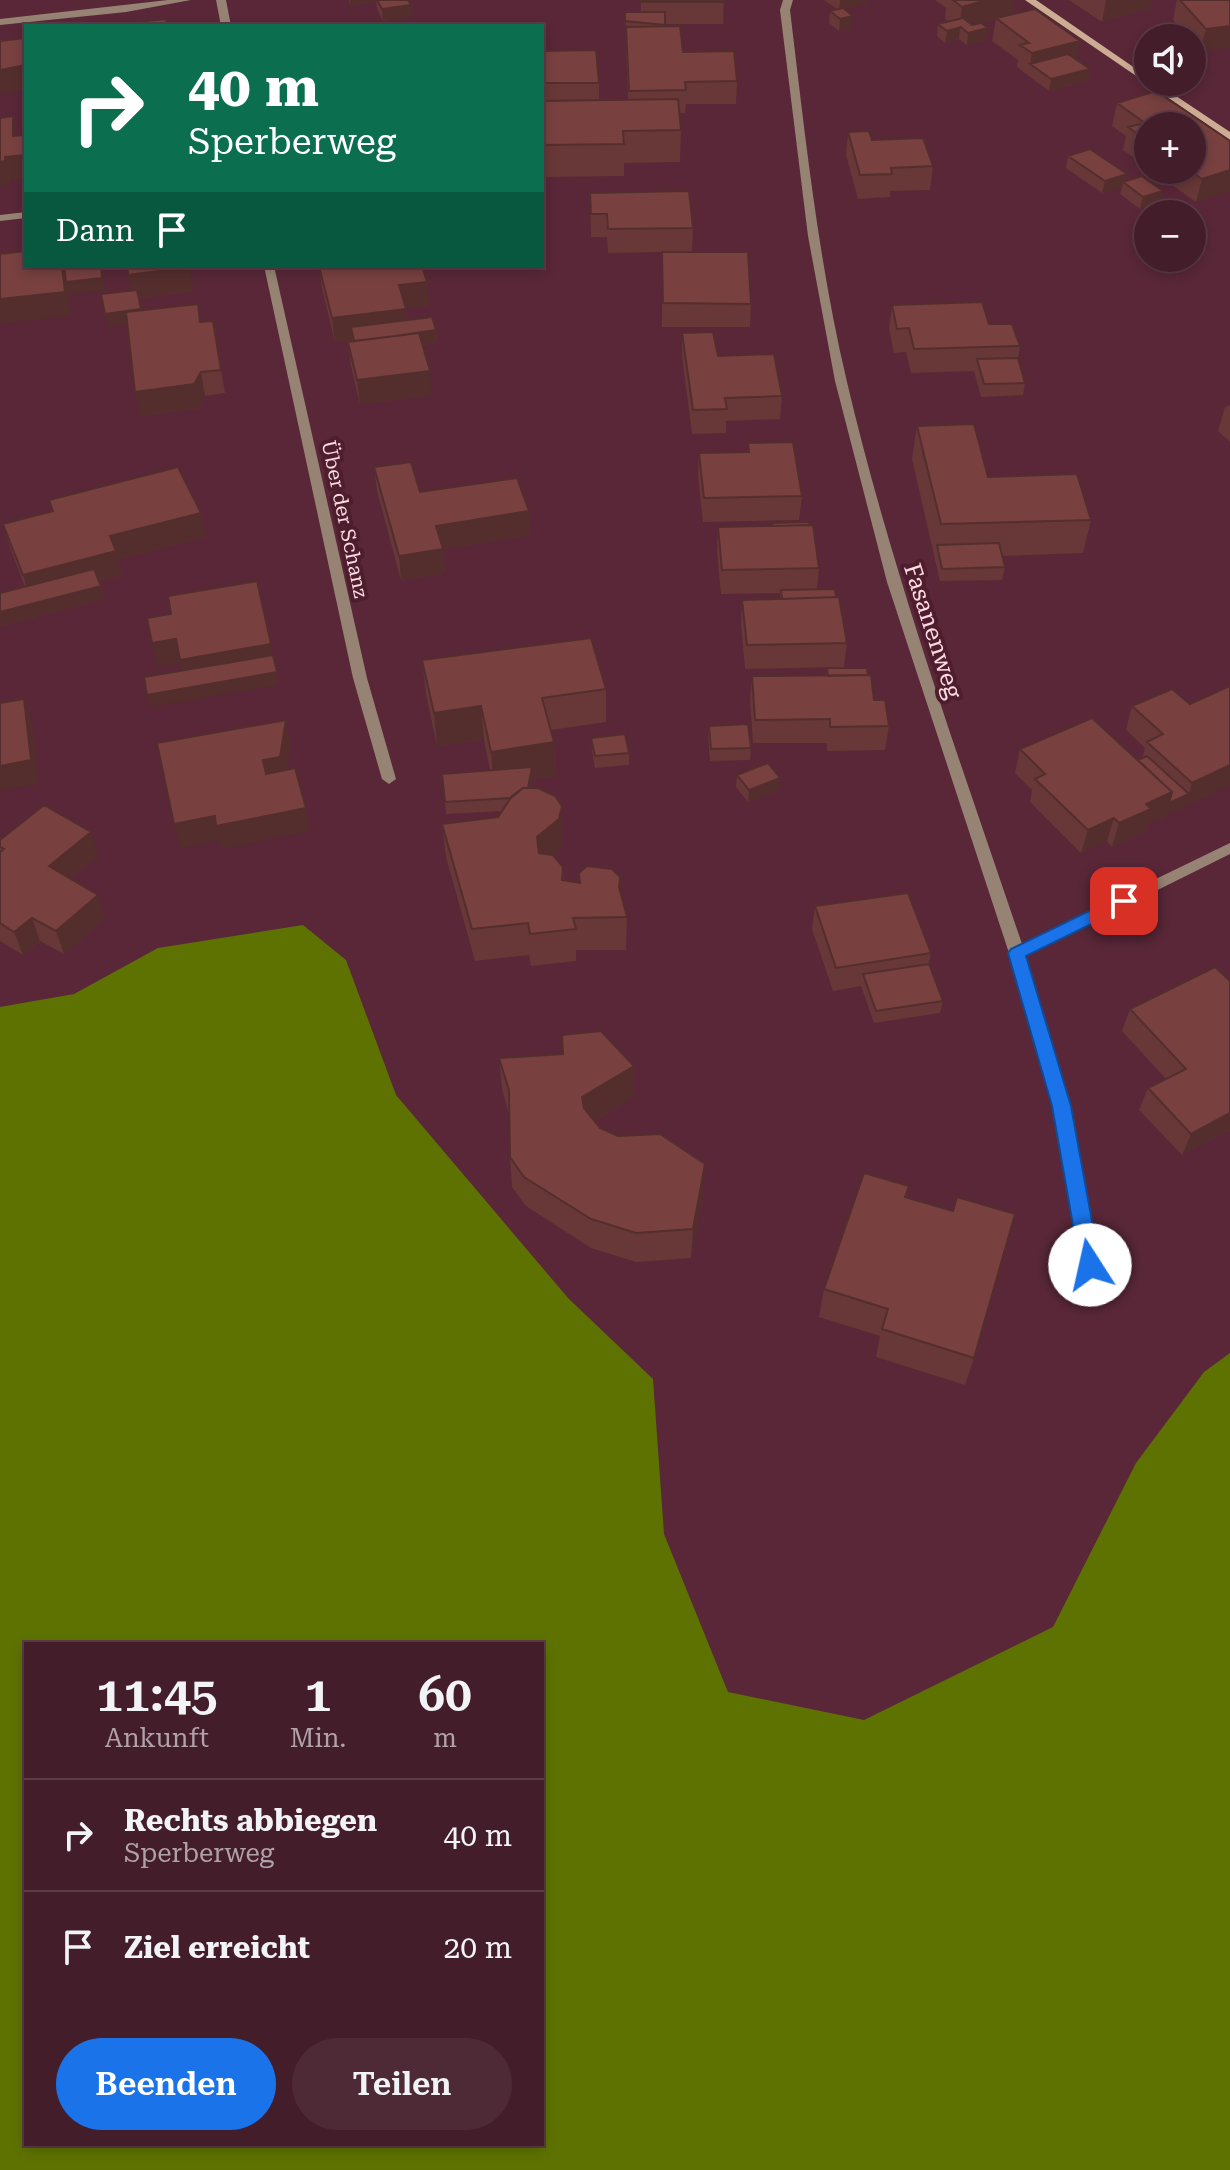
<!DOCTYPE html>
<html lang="de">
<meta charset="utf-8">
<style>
:root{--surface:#431d2a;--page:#4d2a36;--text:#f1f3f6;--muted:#afa2a8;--line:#5b3b47;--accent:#1a73e8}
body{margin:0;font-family:"Roboto Serif",serif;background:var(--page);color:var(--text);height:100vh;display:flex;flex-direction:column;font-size:30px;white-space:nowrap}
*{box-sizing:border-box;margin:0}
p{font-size:26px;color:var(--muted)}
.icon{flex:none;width:44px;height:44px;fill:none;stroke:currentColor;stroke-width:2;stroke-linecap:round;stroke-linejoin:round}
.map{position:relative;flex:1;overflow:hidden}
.details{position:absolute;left:24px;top:1642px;width:520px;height:504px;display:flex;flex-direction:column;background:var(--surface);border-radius:0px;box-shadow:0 4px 12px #0003,0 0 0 2px var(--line)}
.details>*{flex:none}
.banner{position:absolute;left:24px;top:24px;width:520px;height:244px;border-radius:0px;box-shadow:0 4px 12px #0003,0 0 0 2px var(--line);background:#0b6e4f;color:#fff;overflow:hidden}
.buttons{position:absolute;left:1134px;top:24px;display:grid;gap:16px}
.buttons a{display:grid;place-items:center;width:72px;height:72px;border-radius:50%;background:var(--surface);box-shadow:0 4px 12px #0003,0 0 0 2px var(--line);font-size:40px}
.pin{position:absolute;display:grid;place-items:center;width:68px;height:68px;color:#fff;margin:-34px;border-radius:16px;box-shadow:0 4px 12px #0006}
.me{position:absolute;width:88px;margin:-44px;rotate:350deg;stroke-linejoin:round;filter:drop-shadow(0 0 6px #0008)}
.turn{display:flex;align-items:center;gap:28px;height:168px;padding:0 32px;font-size:36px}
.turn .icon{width:104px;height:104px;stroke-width:2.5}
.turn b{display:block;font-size:56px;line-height:68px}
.then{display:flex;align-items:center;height:76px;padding:0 32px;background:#0003;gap:16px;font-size:30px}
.eta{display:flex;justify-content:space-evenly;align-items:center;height:136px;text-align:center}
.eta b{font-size:48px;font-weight:600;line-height:56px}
.primary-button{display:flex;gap:16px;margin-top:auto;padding:16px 32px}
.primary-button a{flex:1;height:92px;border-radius:48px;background:var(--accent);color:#fff;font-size:32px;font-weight:600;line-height:92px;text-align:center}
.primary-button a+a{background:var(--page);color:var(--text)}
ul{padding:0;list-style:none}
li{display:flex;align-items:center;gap:24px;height:112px;padding:0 32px;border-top:2px solid var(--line)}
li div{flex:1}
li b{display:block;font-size:30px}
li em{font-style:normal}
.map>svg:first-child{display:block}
</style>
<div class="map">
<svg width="1230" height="2170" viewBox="0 0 1230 2170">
<rect width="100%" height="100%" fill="#592738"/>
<path fill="#5e7201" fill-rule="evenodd" d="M303,925l43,35 50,135 172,203 85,81 11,155 64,158 136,28 189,-93 83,-164 68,-91 26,-19v817h-1230v-1163l74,-13 84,-46zM26,1644h516v500h-516z"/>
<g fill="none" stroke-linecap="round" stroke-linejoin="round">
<path fill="#978373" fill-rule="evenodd" d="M168,0h23l-65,12 -126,13v-6z
M216,0h10l5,26h-10z
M783,0h10l-3,10c15,124 28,250 57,372 45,191 112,376 175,562l208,-101v11l-205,102 45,150 29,159 -3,5 -6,2 -6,-2 -3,-5 -27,-159 -45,-153 -122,-371 -52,-201 -27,-145 -28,-226z
M26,212v6l-26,3v-6z
M264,266h10l93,412 29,101 -7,5 -7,-5 -29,-101z"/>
<path fill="#ccac92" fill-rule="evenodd" d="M1025,0h11l112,77v5h7l75,50v8z"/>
</g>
<path fill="#673837" d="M349,0h59l3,5 1,12 -29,4 -6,-12 -1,-8 -26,5z
M641,0h83l-1,24h-58v2l18,26 54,29 -1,23h-50l-1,9h-5l1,17 -1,32 -56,1v13l-82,1v-126l57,32v18l29,-1 -2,-51 -1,-37h16z
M824,0h43v3l-23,6 8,19 -13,3 -10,-8 1,-12 7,-2z
M935,0h79l-2,14 68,27 -4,18 14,10 -2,12 -39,10 -32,-24 1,-7 -26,-19 4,-22 -15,4 5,17 -19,5 -8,-6 -14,4 -8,-7 1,-12 11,-2 -4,-3 1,-11z
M1069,0h83l-2,8 -48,14z
M1177,0h53l-30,51 -8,-10v-3h-3l-16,-18z
M1117,103l113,38 -34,61 -45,-32h41l-44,-44v42l-25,-18 3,-14 -14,-10z
M848,132l24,8 61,26 -3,24 -40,1v6l-32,2 -12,-44z
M1068,156l57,25 35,22 -20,6 -20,-15 2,-7 -20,6 -36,-25z
M590,193l103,35 -1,23 59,53 -1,23h-88v-75l-54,1 -1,-16h-16z
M319,266l108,16 2,23 -23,3 1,12 29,10 1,13 -15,2 10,50 -72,9 -9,-38 -3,-24h5l-1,-2 -17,2 -13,-54z
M128,275l66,16 -55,7 2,12 57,-6 3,18 12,-1 12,72 -20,3 -6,12 -59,8 -13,-92 -19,3 24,-36z
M892,305l97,19 31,22 -2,12 7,25 -2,12 -42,2 -7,-26 -63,2 -5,-21 -12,1 -5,-24z
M682,333l36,23 64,40 -2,23 -54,2v12l-34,1 -10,-78z
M1230,405v37l-12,-11 7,-24z
M917,426l71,51 103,43 -8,33 -81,3 3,11 -3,13 -62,1 -28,-122z
M748,443l54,53 -3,24 -96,2 -5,-45 1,-24 49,-1z
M374,467l46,25 109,19 1,24 -87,14 2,24 -44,7 -24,-89z
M49,500l157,37 -88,22 4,16 -23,6 5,18 -104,27v-33l25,-6 -15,-40 -7,-23 49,-13z
M718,527l101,41 -2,21 30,54 -3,24 -99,2 -4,-46 1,-23 38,-1v-6l-59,1 -4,-43z
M422,660l184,29v33l-55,8 3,12 1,34 -23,3 -1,9 32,51 -3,13 -6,5 9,10 1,13 15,2 41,-5v14l7,26 -1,33h-50v11l-45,5 -2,-11 -54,6 -29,-104 -4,-33 56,-7 4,-6 -56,3 -4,-40 48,-4 -6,-30 -47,6 -11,-52z
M827,668l47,32 15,26 -4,24 -58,1v-8h-74l-3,-43 2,-24h74z
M1230,686v99l-83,39 -3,8 -32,15 -5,-6 -26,12 -51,-51 2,-12 -17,-17 5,-24 118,11 4,-1 3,-11 -19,-18 6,-24 58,-2z
M709,726l42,22 -1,12 -40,1 -2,-23z
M591,738l38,15v12l-34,3 -3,-17z
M737,775l42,15 -31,12 -12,-15z
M0,840l98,15 -28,24 28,16 7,23 -41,36 -24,-13 -17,14 -23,-14z
M815,906l116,47 -2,11 14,37 -3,12 -66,10 -13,-37 -28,5 -21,-62z
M1230,981v149l-48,25 -43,-45 9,-22 18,-9 -44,-48 8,-22z
M499,1058l135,8v31l-40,24 6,7 18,8 85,58 -12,64 -55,4 -45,-14 -65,-42 -14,-19 -2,-30 -1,-43 -7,-25z
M909,1186l-3,12 68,160 -9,27 -89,-28 4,-21 -61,-19 5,-28z"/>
<path fill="#542e2d" d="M350,0h26v1l-26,5z
M840,0h27v3l-28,8z
M987,0h27l-2,15 -52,13 -1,11 -14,4 2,-12 12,-3 3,-21z
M1106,0h46l-2,8 -48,14z
M411,5l1,12 -29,4 -1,-12z
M853,16l-1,12 -13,3 1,-12z
M1230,26v22l-30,3 6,-22z
M988,28l-2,12 -19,5 1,-12z
M1080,41l-4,22 -46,1 -2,12 4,-23z
M26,65v24l-26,4v-23z
M1090,69l-2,12 -39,10 2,-12z
M13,116l5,23 8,16v24l-15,1v4l-11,2v-24l5,-5 8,-21z
M1230,170v21l-34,11 6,-23z
M1127,174l-2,10 -2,-2 -1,5 -20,6 3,-12z
M1163,191l-3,12 -20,6 3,-12z
M62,266h40l3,24 -36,4 2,21 -71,9v-25z
M190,266l4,25 -55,7 5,24 -36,5 -3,-13 28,-16 -5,-23z
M427,282l2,23 -27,4 -3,-24z
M406,309l3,24 -58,-6 1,13 -17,2 -3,-24z
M436,330l1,13 -39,5 -3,-12z
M430,371l2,24 -72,9 -3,-24z
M201,372l4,24 -6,12 -59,8 -5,-24z
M529,511l1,24 -87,14 2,24 -44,7 -2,-24 37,-30z
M201,513l5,24 -88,22 4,16 -92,24 -7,-24 87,-39z
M101,586l3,13 -104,27v-14z
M176,639l95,5 5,24 -91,15 -5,-20 -23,4 -5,-24z
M277,672l2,13 -129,22 -3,-12z
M24,699l8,24 7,61 -39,7v-25z
M481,706l3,34 -47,6 -3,-33z
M286,720l5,24 -6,37 -17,3 -5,-24z
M554,742l1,34 -23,3 -5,30 -33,-24 -3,-33z
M1230,765v20l-83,39 -3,8 -32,15 7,-24 27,-19 26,-12 17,2 3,-11z
M780,778l-1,12 -31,12 1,-12z
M562,806l1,33 -3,13 -21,18 -2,-33z
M306,808l4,23 -88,18 -2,-9 -40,8 -6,-24 41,-8z
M1114,818l-7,23 -26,12 7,-23z
M91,832l7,23 -41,35 -8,-24z
M98,895l7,23 -41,36 -8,-23z
M32,918l8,23 -17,14 -9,-23z
M634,1066v31l-52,31v-31z
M1230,1113v17l-48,25 9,-21z
M705,1164l-2,30 -12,64 2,-29z"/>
<path fill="#784140" stroke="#542e2d" stroke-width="2" d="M377,0h31l3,5 -29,4z
M641,0h83v2h-83z
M953,0h34l-25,7z
M1180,0h50v26l-24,3z
M843,8l10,8 -13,3 -10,-8z
M1035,9l45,32 -48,12 -12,-8 9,-2 -33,-25z
M625,12h40v13l-40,-4z
M963,18l9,7 9,-2 7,5 -20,5 -7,-6 -14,4 -9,-7z
M166,19l1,7h-59v-1z
M415,22l2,4 -30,-1z
M680,26l3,26 51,-1 3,30 -52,1 1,8 -57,1 -3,-64z
M26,38v27l-26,5v-29z
M596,50l3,33h-57v-32z
M1068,54l22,15 -39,10 -21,-15z
M1156,91l74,50v29l-28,9 -13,-9h3v-44h-44v15l-20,-14 17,-4 -28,-20z
M678,99l3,31 -58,1 1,13 -82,1v-44z
M13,116v20l13,-1v20l-21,2v4l-5,1v-44z
M869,131l3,9 51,-2 10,28 -42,2 1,6 -32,1 -12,-43z
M1090,149l37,25 -22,7 -37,-25z
M1142,176l21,15 -20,6 -20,-15z
M689,191l4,37 -85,1 -1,-15h-16l-1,-21z
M26,251v15h36l3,26 -65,7v-45z
M662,252h86l3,52 -88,-1z
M64,266h37l1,12 -36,4z
M127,266h63v1l-62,8z
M319,266h103l5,16 -28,3 7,24 -74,9z
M137,290l4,19 -36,5 -4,-20z
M982,302l7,22h23l8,22 -106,3 -5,-21 -12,1 -5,-24z
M198,304l2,18 13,-1 8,49 -20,2 -7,12 -59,8 -9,-80z
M432,317l4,13 -41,6 -41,5 -3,-14z
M713,332l5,24 56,-2 8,42 -57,2 2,11 -34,1 -11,-77z
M419,333l11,38 -73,9 -9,-38z
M1018,358l7,25 -41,1 -7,-25z
M974,424l14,53 89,-3 14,46 -150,4 -24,-98z
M793,442l9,54 -98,2 -5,-45 50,-1 -1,-9z
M411,462l9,30 97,-14 12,33 -93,15 7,23 -44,7 -25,-89z
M178,467l23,46 -91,23 6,15 -93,24 -20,-51 50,-13 -4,-11z
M809,522l1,3 -38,1v-3z
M813,525l6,43 -97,2 -4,-43z
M999,543l6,24 -63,2 -5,-24z
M94,569l7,17 -101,26v-19z
M257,581l14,63 -91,16 -4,-21 -24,4 -5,-25 24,-4 -3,-18z
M835,589l1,8 -54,2 -1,-9z
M839,597l8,46 -100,2 -5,-45z
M591,638l15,51 -64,9 12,44 -63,10 -10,-46 -47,7 -12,-53z
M273,655l4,17 -130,23 -3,-18z
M827,668h40l1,7 -40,1z
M871,675l3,25h11l4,26 -59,1v-8l-75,1 -3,-44z
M1230,686v79l-38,18 -45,-41 16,-8 -31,-28 40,-17 18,15z
M24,699l7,61 -31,6v-63z
M1092,718l80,74 -26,12 5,5 -32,14 -5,-5 -26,12 -53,-51 10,-5 -25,-25z
M286,720l-6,37 -17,3 3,14 29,-6 11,40 -90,18 -1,-10 -41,8 -17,-81z
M748,724l3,24 -40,1 -2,-23z
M625,734l4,19 -34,3 -4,-18z
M1147,756l42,38 -20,9 3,-11 -34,-32z
M768,763l12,15 -31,12 -12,-15z
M532,767l-4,21h-5l-12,10 -66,4 -3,-28z
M523,788h15l17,8 7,10 -3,13 -22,18 2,16 14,2 10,12 -1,13 18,3 -1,-10 8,-7 25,3 8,8 -1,10 8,30 -54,1 3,11 -46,5 -2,-11 -56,6 -30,-105 56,-7 14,-21z
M44,805l47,27 -42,34 49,29 -42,36 -24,-13 -18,14 -14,-9v-71l4,-3 -4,-2v-7z
M908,893l23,60 -95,15 -21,-62z
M929,964l14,37 -67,10 -13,-37z
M1215,967l15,14v132l-39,21 -43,-46 38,-19 -56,-60z
M601,1031l33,35 -52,31 2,11 16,20 18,8 42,-2 45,30 -12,65 -57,4 -45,-14 -67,-42 -14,-20 -1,-67 -10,-32 64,-4 -1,-19z
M864,1173l45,13 -4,11 48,14 4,-14 58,17 -41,144 -92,-29 6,-20 -64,-20z"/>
<path fill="#1a73e8" stroke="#114b97" stroke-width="2" d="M1124,894l8,7 -2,4 -104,51 45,150 29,159 -3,6 -7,2 -7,-2 -3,-6 -28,-159 -44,-153 3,-4z"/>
<g text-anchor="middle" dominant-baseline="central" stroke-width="8" stroke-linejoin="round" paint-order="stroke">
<g font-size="20" fill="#fcdbe3" stroke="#4e1d2e">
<text transform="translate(345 519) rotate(78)">Über der Schanz</text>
</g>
<g font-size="24" fill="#fcdbe3" stroke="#4e1d2e">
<text transform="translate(933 631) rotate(72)">Fasanenweg</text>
</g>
</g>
</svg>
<div class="buttons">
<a><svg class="icon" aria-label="sound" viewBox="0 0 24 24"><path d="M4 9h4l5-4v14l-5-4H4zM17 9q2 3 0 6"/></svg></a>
<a>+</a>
<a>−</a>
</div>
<div class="pin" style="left:1124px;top:901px;background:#d93025"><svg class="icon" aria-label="arrive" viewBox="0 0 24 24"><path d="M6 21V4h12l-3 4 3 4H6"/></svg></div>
<svg class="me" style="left:1090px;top:1265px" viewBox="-20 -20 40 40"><circle r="19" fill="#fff"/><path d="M0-13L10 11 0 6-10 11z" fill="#1a73e8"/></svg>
<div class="banner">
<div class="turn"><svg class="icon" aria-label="right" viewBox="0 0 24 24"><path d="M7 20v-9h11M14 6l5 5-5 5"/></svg><div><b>40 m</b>Sperberweg</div></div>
<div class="then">Dann<svg class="icon" aria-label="arrive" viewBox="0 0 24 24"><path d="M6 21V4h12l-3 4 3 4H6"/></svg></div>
</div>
<section class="details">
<div class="eta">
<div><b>11:45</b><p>Ankunft</p></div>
<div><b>1</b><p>Min.</p></div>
<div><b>60</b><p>m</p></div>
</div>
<ul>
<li><svg class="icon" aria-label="right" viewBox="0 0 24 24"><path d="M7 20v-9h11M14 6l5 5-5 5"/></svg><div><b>Rechts abbiegen</b><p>Sperberweg</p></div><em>40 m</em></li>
<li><svg class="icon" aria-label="arrive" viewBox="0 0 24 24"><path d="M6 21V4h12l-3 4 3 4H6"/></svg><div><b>Ziel erreicht</b></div><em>20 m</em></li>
</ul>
<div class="primary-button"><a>Beenden</a><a>Teilen</a></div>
</section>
</div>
